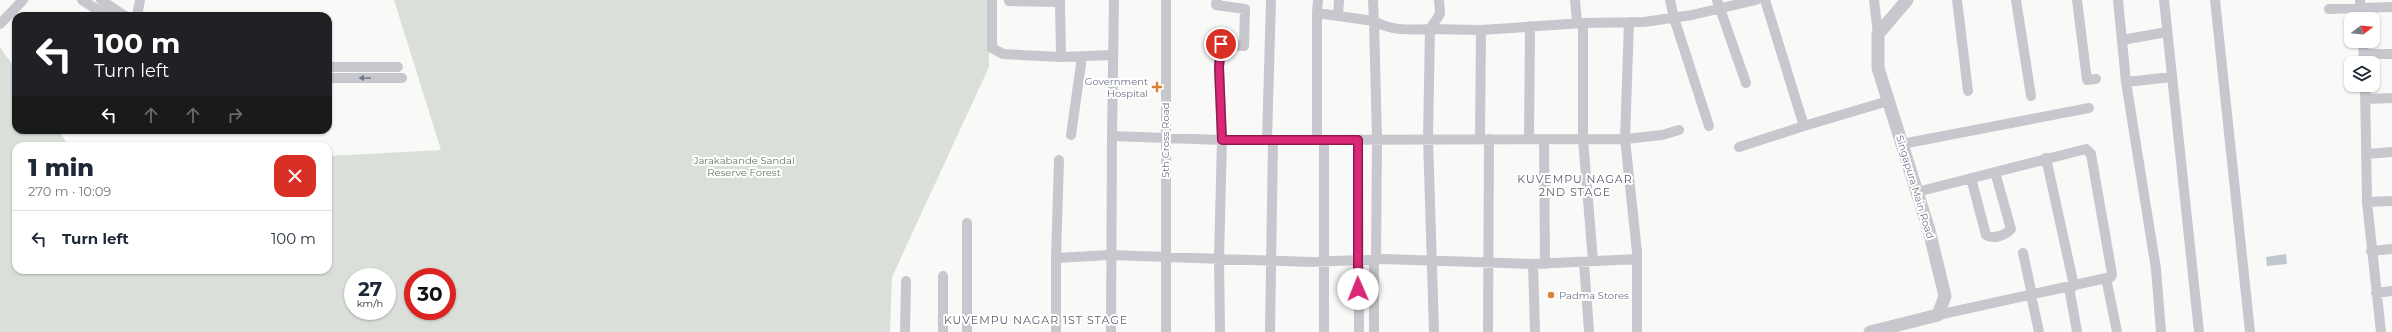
<!DOCTYPE html>
<meta charset="utf-8">
<style>
:root{--surface:#fff;--page:#f2f2f3;--text:#1f2937;--muted:#747a83;--line:#e0e1e3}
body{margin:0;font-family:Montserrat,sans-serif;background:var(--page);color:var(--text);height:100vh;display:flex;flex-direction:column;font-size:15px;white-space:nowrap}
*{box-sizing:border-box;margin:0}
p{font-size:13px;color:var(--muted)}
.icon{flex:none;width:22px;height:22px;fill:none;stroke:currentColor;stroke-width:2;stroke-linecap:round;stroke-linejoin:round}
.map{position:relative;flex:1;overflow:hidden}
.drawer{position:absolute;left:12px;top:142px;width:320px;height:132px;display:flex;flex-direction:column;background:var(--surface);border-radius:12px;box-shadow:0 1px 3px #0004}
.drawer>*{flex:none}
.top-card{position:absolute;left:12px;top:12px;width:320px;height:122px;border-radius:12px;box-shadow:0 1px 3px #0004;background:#202124;color:#fff;overflow:hidden}
.needle{width:26px;rotate:74deg}
.controls{position:absolute;left:2344px;top:12px;display:grid;gap:8px}
.controls a{display:grid;place-items:center;width:36px;height:36px;border-radius:8px;background:var(--surface);box-shadow:0 1px 3px #0004;font-size:20px}
.speed{position:absolute;left:344px;top:268px;display:flex;gap:8px;font-size:20px;font-weight:700;text-align:center}
.speed>*{display:grid;place-content:center;width:52px;height:52px;border-radius:50%;background:var(--surface);box-shadow:0 1px 3px #0004;line-height:1}
.speed small{font-size:10px;font-weight:400}
.speed .limit{border:6px solid #d22;background:#fff;color:#111}
.pin{position:absolute;display:grid;place-items:center;width:34px;height:34px;color:#fff;margin:-17px;border:2px solid #fff;border-radius:50%;box-shadow:0 1px 4px #0007}
.me{position:absolute;width:44px;margin:-22px;rotate:359deg;stroke-linejoin:round;filter:drop-shadow(0 0 3px #0008)}
.turn{display:flex;align-items:center;gap:14px;height:84px;padding:0 16px;font-size:18px}
.turn .icon{width:52px;height:52px;stroke-width:2.5}
.turn b{display:block;font-size:28px;line-height:34px}
.lanes{display:flex;align-items:center;height:38px;padding:0 16px;background:#0003;justify-content:center;gap:20px;direction:ltr}
.lanes .off{opacity:.35}
.round{display:grid;place-items:center;flex:none;width:42px;height:42px;border-radius:12px;background:var(--page)}
.overview{display:flex;align-items:center;justify-content:space-between;height:68px;padding:0 16px}
h1{font-size:24px;font-weight:800;line-height:30px}
ul{padding:0;list-style:none}
li{display:flex;align-items:center;gap:12px;height:56px;padding:0 16px;border-top:1px solid var(--line)}
li div{flex:1}
li b{display:block;font-size:15px}
li em{font-style:normal}
.map>svg:first-child{display:block}
</style>
<div class="map">
<svg width="2392" height="332" viewBox="0 0 2392 332">
<rect width="100%" height="100%" fill="#f9faf8"/>
<path fill="#dae0d9" fill-rule="evenodd" d="M394,0h596l-1,67 -97,210 -2,55h-890v-285l16,23v60h42l11,16h-53v124h312v-114l113,-6zM353,277h34v34h-34zM413,277h34v34h-34z"/>
<path fill="#c0c7cd" d="M2286,254l1,10 -20,2 -1,-9z"/>
<g fill="none" stroke-linecap="round" stroke-linejoin="round">
<path stroke="#c6c8cd" stroke-width="10" d="M82,0l25,16
M101,0l24,16
M992,0v48l11,6 58,3 -1,-55
M1114,0l-2,136 110,4 403,-1 12,113v80
M1217,0l-1,5 29,4 -1,37 -23,-1 -2,22 3,73 -3,119 1,73
M1439,0l1,14 -10,15 51,1 102,-7 61,-1 48,-7 64,-15
M1575,0l2,23
M1670,0l4,18 35,108
M1717,0l29,83
M1765,0l39,126 84,-25
M1874,0l4,34
M1957,0l11,91
M2016,0l15,96
M2077,0l10,80 9,-1
M2118,0l8,82 30,187 5,63
M2164,0l35,332
M2215,0l35,332
M2360,0l1,19
M1009,1l51,1v-2
M2329,9l63,-2
M1317,13l1,-13
M137,16l3,-16
M1338,16l1,-16
M1629,22l-4,117 37,-4 17,-5
M1583,23v116l10,122
M0,24l23,-24
M2122,40l45,-8
M2363,41l1,22
M2364,54h28
M1061,57l52,-2
M328,67h70
M328,78h74
M2126,82l46,-5
M2365,85l2,117 14,130
M2365,99l27,-1
M1071,135l11,-78
M1480,139l1,-109
M1529,139l1,-113
M1544,139l1,125
M1267,140l4,-140
M1317,140v-127l57,8 -1,-21
M1358,140l1,192
M1902,144l187,-36
M1739,147l65,-21
M2366,154l26,-2
M2046,158l28,128
M1971,178l15,57c7,5 20,0 25,-6l-16,-57
M1917,192l169,-43 5,5 21,120 -1,3 -173,38
M2367,202l25,-1
M2371,251l21,-2
M2023,253l9,42
M1056,258l3,-98
M1374,260v72
M1376,260l1,-121 -3,-118c17,10 37,9 56,8l-2,109 6,194
M1584,262l5,70
M1533,264l2,68
M943,276v56
M2106,278l11,54
M2069,287l8,45
M2376,293l16,-2
M2031,295l8,37
M905,332l1,-51
M967,332v-109
M1056,332v-74l54,-3 201,7 73,-3 149,5 104,-5
M1111,332l1,-196
M1166,332v-332
M1270,332l3,-192
M1324,332v-192
M1488,332l1,-193"/>
<path stroke="#c6c8cd" stroke-width="13" d="M1870,332l68,-17 7,-19 -16,-66 -51,-162v-34l29,-34"/>
</g>
<defs><path id="oneway-solid" d="M-6-.8H1V-3.2L6.5 0L1 3.2V.8H-6Z"/></defs>
<use fill="#70788a" href="#oneway-solid" transform="translate(365 78) rotate(180)"/>
<g fill="none" stroke-linecap="round" stroke-linejoin="round">
<defs>
<path id="route" d="M1221,44l-2,23 3,73h136v149"/>
</defs>
<use href="#route" stroke="#8e194d" stroke-width="10"/>
<use href="#route" stroke="#db2777" stroke-width="7"/>
</g>
<g fill="#da8238" stroke="#fff" stroke-width="1.5">
<path d="M1155 81h4v4h4v4h-4v4h-4v-4h-4v-4h4z"/>
<circle cx="1551" cy="295" r="4"/>
</g>
<g text-anchor="middle" dominant-baseline="central" stroke-width="4" stroke-linejoin="round" paint-order="stroke">
<g font-size="10" fill="#6b7487" stroke="#fff" text-anchor="end">
<text x="1148" y="81">Government<tspan x="1148" dy="12">Hospital</tspan></text>
<text x="1559" y="295" text-anchor="start">Padma Stores</text>
</g>
<g font-size="10" fill="#6b7487" stroke="#fff">
<text transform="translate(1165 140) rotate(-90)">5th Cross Road</text>
<text transform="translate(1915 187) rotate(73)">Singapura Main Road</text>
</g>
<g font-size="10" fill="#657966" stroke="#fff">
<text x="744" y="160">Jarakabande Sandal<tspan x="744" dy="12">Reserve Forest</tspan></text>
</g>
<g font-size="11" letter-spacing="1" fill="#585f6c" stroke="#fff">
<text x="1575" y="179">KUVEMPU NAGAR<tspan x="1575" dy="13">2ND STAGE</tspan></text>
<text x="1036" y="320">KUVEMPU NAGAR 1ST STAGE</text>
</g>
</g>
</svg>
<div class="controls">
<a><svg class="needle" viewBox="-14 -14 28 28"><path d="M0-13l5 13h-10z" fill="#e53935"/><path d="M0 13l5-13h-10z" fill="#747a83"/></svg></a>
<a><svg class="icon" aria-label="layers" viewBox="0 0 24 24"><path d="M12 4l9 5-9 5-9-5zM3 14l9 5 9-5"/></svg></a>
</div>
<div class="speed"><div>27<small>km/h</small></div><div class="limit">30</div></div>
<div class="pin" style="left:1221px;top:44px;background:#d93025"><svg class="icon" aria-label="arrive" viewBox="0 0 24 24"><path d="M6 21V4h12l-3 4 3 4H6"/></svg></div>
<svg class="me" style="left:1358px;top:289px" viewBox="-20 -20 40 40"><circle r="19" fill="#fff"/><path d="M0-13L10 11 0 6-10 11z" fill="#db2777"/></svg>
<div class="top-card">
<div class="turn"><svg class="icon" aria-label="left" viewBox="0 0 24 24"><path d="M17 20v-9H6M10 6l-5 5 5 5"/></svg><div><b>100 m</b>Turn left</div></div>
<div class="lanes"><svg class="icon" aria-label="left" viewBox="0 0 24 24"><path d="M17 20v-9H6M10 6l-5 5 5 5"/></svg><svg class="icon off" aria-label="ahead" viewBox="0 0 24 24"><path d="M12 20V5M6 11l6-6 6 6"/></svg><svg class="icon off" aria-label="ahead" viewBox="0 0 24 24"><path d="M12 20V5M6 11l6-6 6 6"/></svg><svg class="icon off" aria-label="right" viewBox="0 0 24 24"><path d="M7 20v-9h11M14 6l5 5-5 5"/></svg></div>
</div>
<section class="drawer">
<div class="overview"><div><h1>1 min</h1><p>270 m · 10:09</p></div><a class="round" style="background:#d93025;color:#fff"><svg class="icon" aria-label="close" viewBox="0 0 24 24"><path d="M6 6l12 12M18 6L6 18"/></svg></a></div>
<ul>
<li><svg class="icon" aria-label="left" viewBox="0 0 24 24"><path d="M17 20v-9H6M10 6l-5 5 5 5"/></svg><div><b>Turn left</b></div><em>100 m</em></li>
</ul>
</section>
</div>
